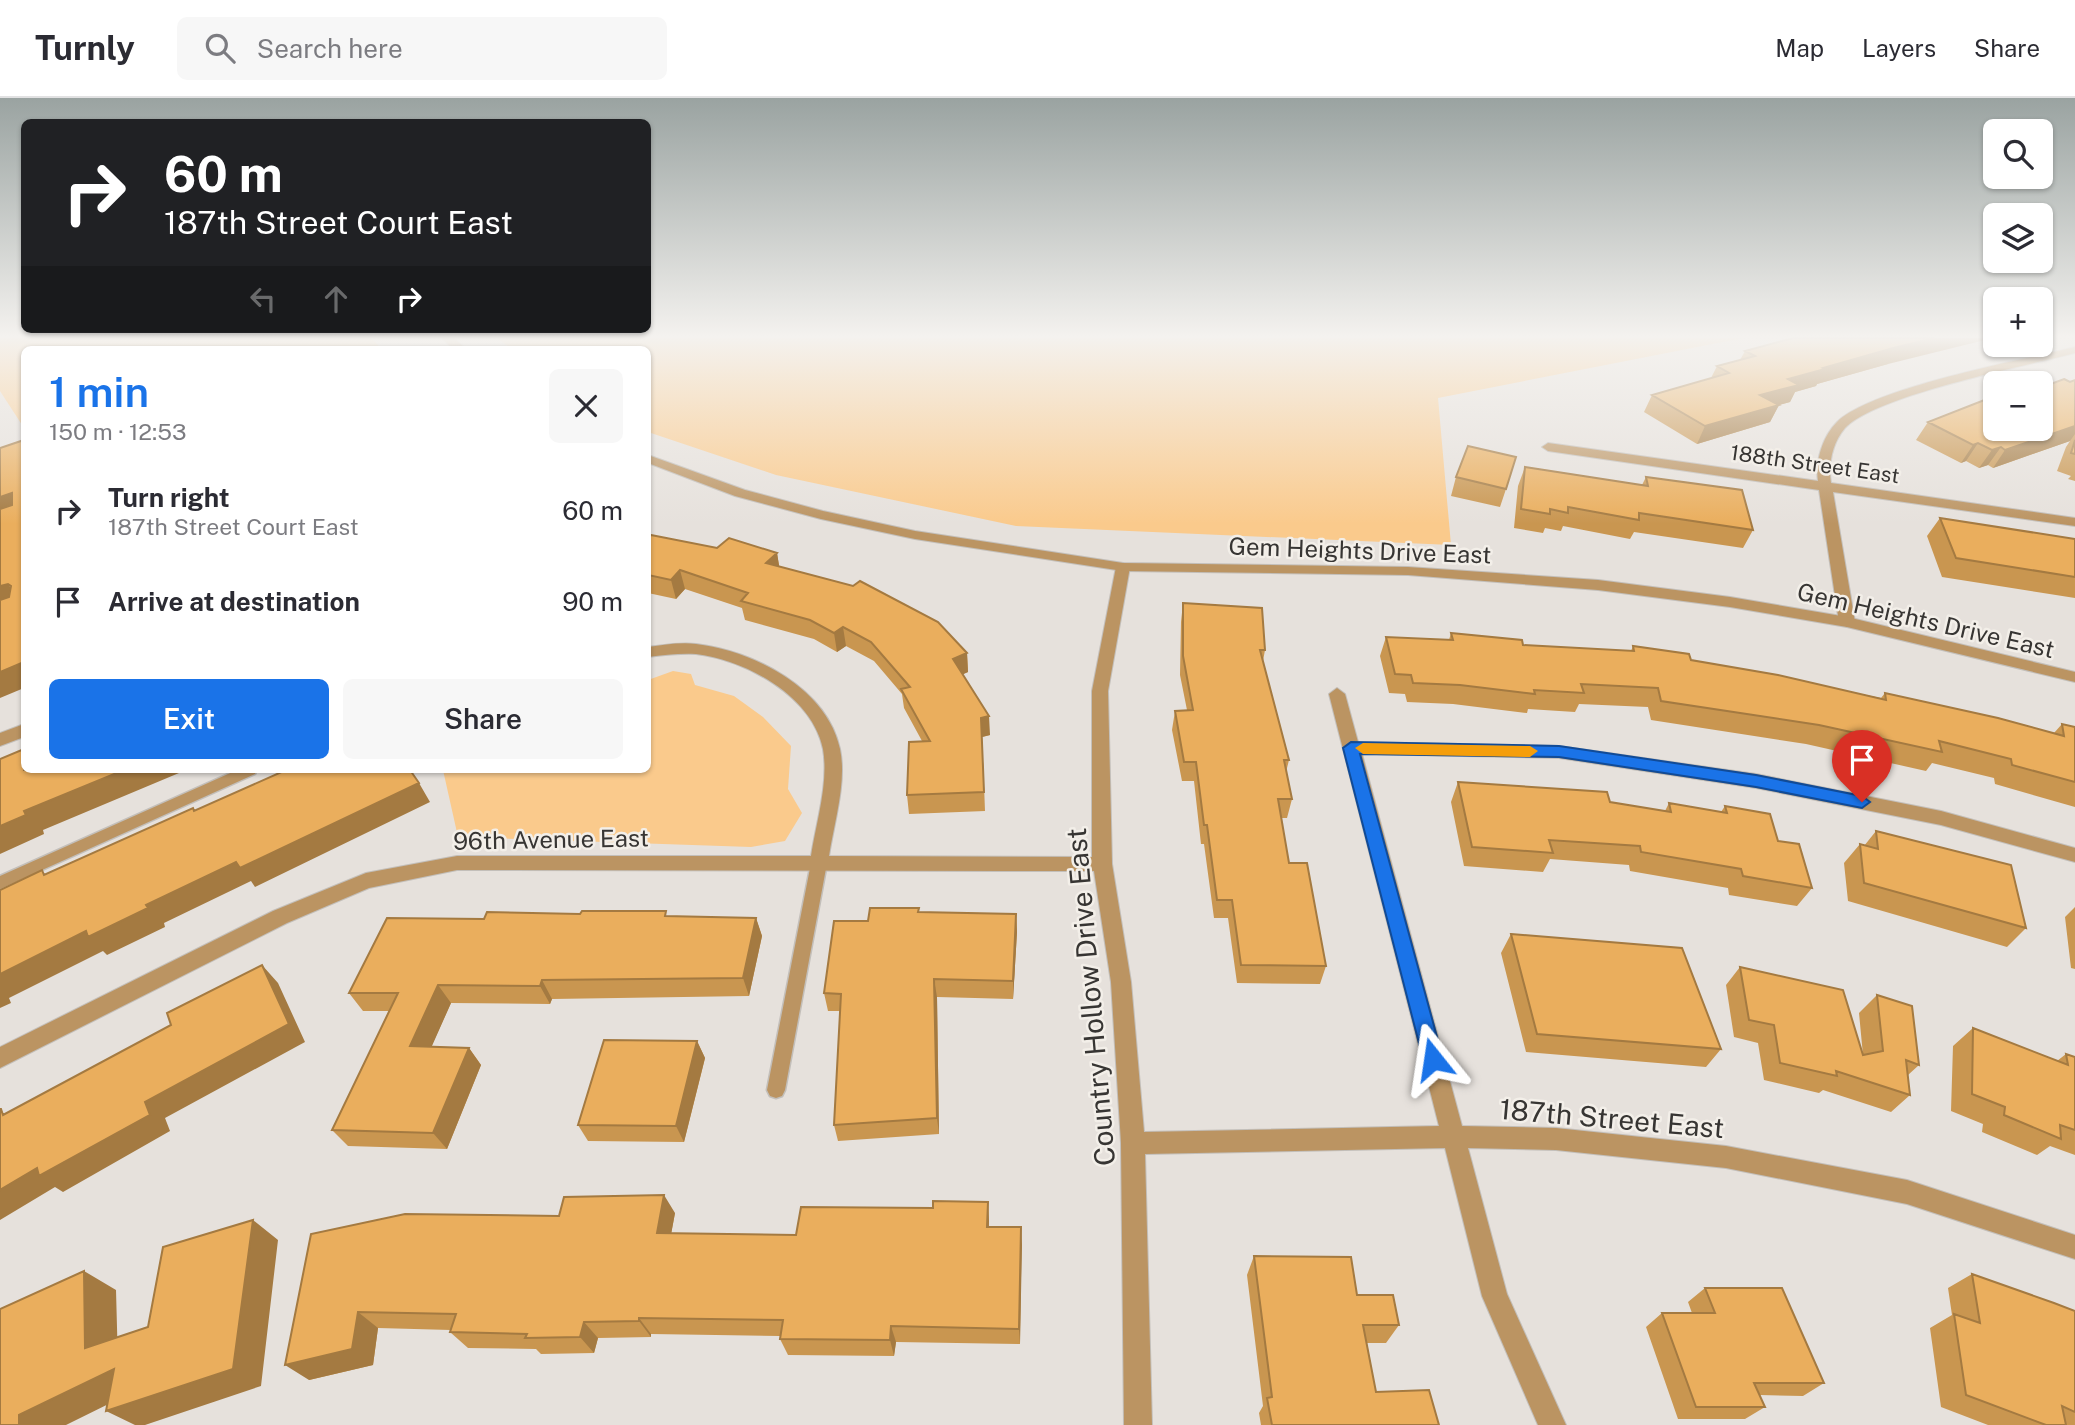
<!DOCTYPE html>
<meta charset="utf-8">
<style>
:root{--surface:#fff;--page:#f7f7f7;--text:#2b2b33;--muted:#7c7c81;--line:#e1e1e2;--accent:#1a73e8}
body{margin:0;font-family:"Public Sans",sans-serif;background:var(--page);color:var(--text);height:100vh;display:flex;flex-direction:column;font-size:26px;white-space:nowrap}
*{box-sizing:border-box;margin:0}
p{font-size:23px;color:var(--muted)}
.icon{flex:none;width:38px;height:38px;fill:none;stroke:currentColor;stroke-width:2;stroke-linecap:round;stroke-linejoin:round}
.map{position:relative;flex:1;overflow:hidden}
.side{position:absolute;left:21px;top:248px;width:630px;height:427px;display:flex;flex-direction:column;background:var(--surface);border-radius:10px;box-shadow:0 2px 5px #0004}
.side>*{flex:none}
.guide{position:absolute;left:21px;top:21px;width:630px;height:214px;border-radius:10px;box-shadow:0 2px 5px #0004;background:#202124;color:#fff;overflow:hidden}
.fabs{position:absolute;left:1983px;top:21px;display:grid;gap:14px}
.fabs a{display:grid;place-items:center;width:70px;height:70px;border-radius:10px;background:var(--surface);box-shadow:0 2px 5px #0004;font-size:35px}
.pin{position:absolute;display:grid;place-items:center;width:60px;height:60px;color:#fff;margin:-72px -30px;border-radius:50% 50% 50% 0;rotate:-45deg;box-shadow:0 0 7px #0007}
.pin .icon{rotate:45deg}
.me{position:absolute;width:77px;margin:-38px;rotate:345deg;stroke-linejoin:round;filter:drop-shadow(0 0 5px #0008)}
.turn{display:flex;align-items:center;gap:24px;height:147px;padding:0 28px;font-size:32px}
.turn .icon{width:91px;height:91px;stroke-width:2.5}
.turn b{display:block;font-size:49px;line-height:60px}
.lanes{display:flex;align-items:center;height:66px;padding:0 28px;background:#0003;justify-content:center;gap:35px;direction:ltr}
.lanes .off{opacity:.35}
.round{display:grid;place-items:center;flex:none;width:74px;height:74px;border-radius:10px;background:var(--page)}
.headline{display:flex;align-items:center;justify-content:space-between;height:119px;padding:0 28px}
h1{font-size:42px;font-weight:600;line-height:52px;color:var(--accent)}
.button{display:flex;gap:14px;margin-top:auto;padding:14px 28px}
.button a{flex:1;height:80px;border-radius:10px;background:var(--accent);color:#fff;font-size:28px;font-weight:600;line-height:80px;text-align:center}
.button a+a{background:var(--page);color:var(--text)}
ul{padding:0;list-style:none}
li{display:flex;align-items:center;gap:21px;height:91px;padding:0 28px}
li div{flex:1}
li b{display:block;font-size:26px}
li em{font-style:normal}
header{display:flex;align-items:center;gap:42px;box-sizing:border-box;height:98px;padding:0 35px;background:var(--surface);border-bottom:2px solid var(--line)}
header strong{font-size:33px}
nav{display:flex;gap:38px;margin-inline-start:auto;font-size:24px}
.search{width:490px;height:63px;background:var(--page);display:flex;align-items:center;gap:18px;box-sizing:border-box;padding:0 24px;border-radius:10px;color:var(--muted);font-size:26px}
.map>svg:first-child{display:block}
</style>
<header>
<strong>Turnly</strong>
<div class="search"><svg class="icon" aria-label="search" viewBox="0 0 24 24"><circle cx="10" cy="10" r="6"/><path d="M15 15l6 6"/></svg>Search here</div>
<nav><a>Map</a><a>Layers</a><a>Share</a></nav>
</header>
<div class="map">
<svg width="2075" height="1327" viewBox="0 0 2075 1327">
<rect width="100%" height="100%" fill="#e6e1dc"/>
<path fill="#faca8c" d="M0,240h371l10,10 -7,2h-350v78l-24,-37z
M497,240h1246l-305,60 13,147 -435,-19 -240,-51 -128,-43v-82h-135z
M673,573l18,3 4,11 39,11 29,21 28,29 -3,43 14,24 -17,28 -34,6 -293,-10 -15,-67h205v-90z"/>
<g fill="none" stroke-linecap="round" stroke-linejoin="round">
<defs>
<path id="service" d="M237,672h20l-2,4 -255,115v-13z
M819,759l5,2 3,4 -42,227 -3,6 -6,2 -6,-2 -3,-6 44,-227 3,-4z"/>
<path id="minor" d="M2075,249v6c-49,13 -199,42 -230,75 -13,15 -17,37 -14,55l244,35v8l-242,-34 22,130 -8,5 -8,-5 -20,-132 -271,-39 -6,-4 6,-4 270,38c-3,-19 4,-44 19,-59 35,-34 185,-62 238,-75z
M1123,465l7,4 -22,124 4,173 19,118 13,150 295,-6 -110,-432 8,-6 8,6 13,48 201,4 197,28 185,37 134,37v14l-134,-37 -185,-37 -197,-30 -197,-4 100,372 94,2 170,18 181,34 168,55v24l-168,-55 -181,-36 -170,-18 -88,-2 39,146 59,131h-28l-56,-129 -37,-148 -300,6 7,271h-28l-3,-282 -10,-161 -17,-111 -637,-1 -88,18 -82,35 -287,145v-21l273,-136 93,-38 91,-17h354c5,-33 18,-73 12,-107 -11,-53 -77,-89 -127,-95 -16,-1 -32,1 -48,3v-10c16,-2 32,-5 48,-3 58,7 131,44 144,105 7,33 -6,74 -11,107l263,1v-166l24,-124z
M24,626v13l-24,9v-13z"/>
<path id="tertiary" d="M442,240h12l13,12h-13z
M648,357l97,35 78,21 92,20 208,32 285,4 190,13 132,17 117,20 228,55v10l-228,-55 -117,-20 -132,-17 -190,-15 -285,-4 -208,-32 -94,-20 -86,-23 -87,-33z"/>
</defs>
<use href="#service" stroke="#c3bfba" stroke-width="3"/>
<use href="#minor" stroke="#c3bfba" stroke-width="2"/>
<use href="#tertiary" stroke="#c3bfba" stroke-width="2"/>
<use href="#service" fill="#bb9462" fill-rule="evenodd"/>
<use href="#minor" fill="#bb9462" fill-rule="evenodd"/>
<use href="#tertiary" fill="#bb9462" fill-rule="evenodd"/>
</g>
<path fill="#c99650" d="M1745,253l143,13 -71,20 -1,2 -21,6 -5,10 -11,3 -9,17 -73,22 -53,-32 8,-17 59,-17 6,-12 23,-6z
M2075,282v101l-7,-2 3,-3 -14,-5 9,-24 4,-6 -77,27 -5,-3 -9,3 -13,-7 -5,2 -45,-23 12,-18 67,7 75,-47z
M1525,369l117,18 4,-8 107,53 -10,18 -109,-16 -4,7 -67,-13 -2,5 -16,-3 -2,5 -29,-5 4,-42z
M1456,379l50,12 -6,18 -49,-11z
M1940,420l135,21v59l-133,-21 -15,-41z
M648,440l69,10 60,5 2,13 188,87 1,19 -5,2 27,61 -8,2 3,74 -76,3 -2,-19 15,-54 -18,-33 -2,-14 -28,-33 -28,-15 -9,6 -23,-13 -69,-19 -3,-12 -57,-19 -9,10 -28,-6z
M1183,505l82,47 -2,11 26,99 -3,12 6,27 -5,19h-6l8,45 37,103 -6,18 -83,-1 -9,-65h-14l-10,-74h-3l-7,-63h-12l-10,-51 3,-19 12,-1 -7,-35 1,-53z
M1451,535l72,12 108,6 2,-5 58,14 190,38 4,-5 169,40 8,-9 13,3v80l-80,-23 -1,-6 -62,-15 -6,8 -120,-27 -155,-24 -3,-13 -69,-3 -4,8 -47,-3 -1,4 -74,-9 -46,-2 -2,-8 -16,-1 -9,-37 6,-19 63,3z
M1458,684l152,20 55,9 4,-8 52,9 4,-6 53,35 34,47 -15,18 -68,-11 -1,-7 -98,-17 -1,-6 -79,-6 -7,13 -79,-6 -13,-64z
M1876,733l150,97 -19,19 -159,-46 -4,-38 16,-19 4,2z
M2075,809v62l-4,-1 -6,-51z
M919,814l97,2 1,18 -4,67 -76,-2 2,137 -101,7 -4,-16 6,-114h-12l-4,-18 44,-72z
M756,820l6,18 -13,60 -197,3 -2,5 -99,-1 -20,44 38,1 12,17 -34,84 -99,-3 -16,-16 57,-119h-26l-14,-18 135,-74z
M1511,836l210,115 -15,18 -180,-15 -25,-99z
M1740,869l123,88 -4,-42 18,-18 42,70 -11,10 2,20 -19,17 -68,-22 -4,3 -55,-13 -6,-37 -24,-6 -8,-52z
M1973,930l84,33 9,-7 9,3v98l-25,-9 -13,9 -55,-23 1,-8 -32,-13 2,-65z
M697,943l8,17 -21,84 -96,-1 -10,-16z
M988,1104l1,25h32l-1,117 -124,-2 -2,14 -106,-1 -8,-16v-3l-129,-2v3l-53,1 -4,15 -53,1 -5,-5 -68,-1 -18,-16 1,-2 -73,-2 -5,37 -64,15 2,-146 248,-18 116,-3 -4,21 125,1 137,-27z
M1254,1158l103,39 42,30 -13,18h-19l9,49 63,33h-178l-2,-12 4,-7 -16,-131z
M1972,1176l103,37v114h-87l-47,-18 -11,-79 22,-13 -4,-27z
M1705,1190l119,95 -21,13 -43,-1 5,12 -20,12h-67l-32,-92 16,-14h30l-4,-11z"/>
<path fill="#a47a41" d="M1935,240h58l-105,26 -71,20 -1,2 -21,6 -5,10 -11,3 -9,17 -73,22 8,-18 83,-47 109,-32z
M2075,328v8l-5,7 -77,27 12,-18z
M1978,345l-12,18 -5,2 12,-18z
M2001,349l-13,18 -9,3 13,-18z
M12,395l12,17 -24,9v-22z
M777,455l3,18 -14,-8z
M680,472l5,19 -9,10 -5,-19z
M8,486l15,19 -23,8v-25z
M843,529l3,19 -9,6 -3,-19z
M967,555l1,19 -13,6 -2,-19z
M24,564v26l-24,10v-26z
M989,618l1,19 -8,2 3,74 -4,-93z
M124,672h54l1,3 -136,57 1,4 -44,20v-28l24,-15z
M419,685l11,19 -175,85 -4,-6 -87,42 1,4 -58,28 -4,-4 -94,47 2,5 -11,5v-34l86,-43 60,-26 90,-43z
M1016,816l1,18 -4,67v-18z
M756,820l6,18 -13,60 -6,-18z
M262,867l16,18 27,59 -140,76 5,13 -107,61 -8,-5 -55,33v-30l145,-88z
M934,881l3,18 2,137 -2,-16z
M542,882l10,19 -2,5 -10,-18z
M438,887l13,18 -27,61 -14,-18z
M697,943l8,17 -21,84 -8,-16z
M469,950l12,17 -34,84 -14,-16z
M664,1097l11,18 -7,38 -11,-18z
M988,1104l1,19 -1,24 -1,-18z
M253,1122l25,20 -17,146 -116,39h-10l-29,-14z
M1021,1129l1,18 -2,99 -1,-15z
M84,1173l32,19 2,75 -33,-17z
M358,1214l20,16 -5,37 -64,15 -24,-15z
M639,1220l12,16v3l-12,-16z
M584,1224l14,16 -4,15 -14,-16z
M891,1228l5,16 -2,14 -4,-16z
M114,1271l33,16 -81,40h-47v-10z"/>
<path fill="#eaae5d" stroke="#a47a41" stroke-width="2" d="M1793,240h142l-38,9 -74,21 2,1 -37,10 11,6 -39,10 19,10 -74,21 -53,-31 77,-22 -12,-7 38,-10 -10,-5z
M2064,281l6,3 5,-2v46l-70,24 -4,-3 -9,3 -14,-7 -5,2 -45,-23 59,-23 8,-2v32h45v-41z
M24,342v222l-24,10v-72l9,-3 2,-11 -3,-2 -8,2v-77l12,-4v-12l-12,4v-49z
M2075,342v14l-4,-1z
M1468,348l48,11 -10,32 -50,-12z
M1525,369l123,19 -2,-9 96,13 11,40 -114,-17v7l-71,-13v6l-18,-4v5l-29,-5z
M1940,420l135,21v38l-119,-19z
M651,437l66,13 12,-10 48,15 -11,10 87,23 7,-5 78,41 29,31 -14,6 36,57 -8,2 3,74 -77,3 2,-53 21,-1 -29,-52 9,-2 -39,-45 -28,-15 -9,6 -24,-13 -69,-19 7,-8 -68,-23 -9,10 -23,-5v-37z
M1183,505l79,5 3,42h-5l29,110h-5l8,39h-14l11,64h18l19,103 -85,-1 -9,-65h-15l-10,-75h-3l-8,-63h-12l-9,-51 18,-1 -10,-54z
M1451,535l71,7 1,5 111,6 -1,-5 56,8 2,6 87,15 108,25 -1,-7 113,25 66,18 -2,-12 13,3v55l-63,-17 -1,-6 -72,-18 3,11 -123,-27 -158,-24 -3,-13 -77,-4 3,9 -50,-3 1,4 -75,-9 -47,-2 -2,-8 -16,-1 -9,-37 67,3z
M24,651v21h100l-100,41 2,4 -26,11v-67z
M286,672h124l9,13 -179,85 -4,-6 -90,43 2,3 -60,29 -2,-6 -86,43v-84l42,-20 2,5 149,-67 1,3z
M1458,684l149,10 3,10 61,10 -2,-9 58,10 -2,-7 45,8 8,27 21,3 13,44 -69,-12 -2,-7 -100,-17 -1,-6 -91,-6 4,13 -81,-6z
M1876,733l135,34 15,63 -162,-45 -4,-39 18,5z
M870,810h49l-1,4 98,2 -3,67 -79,-2 3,139 -103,7 7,-131 -17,-1 10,-72h34z
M582,813h84l-1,5 91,2 -13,60 -201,2 -2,6 -102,-1 -28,61 59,2 -36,85 -101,-3 66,-137h-49l38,-75 97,1 3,-7 93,2z
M1511,836l171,14 39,101 -184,-15z
M262,867l27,59 -144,78 5,13 -111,61 -2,-8 -37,22v-81h1l2,6 168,-90 -4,-12z
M1740,869l103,23 20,65 20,-4 -6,-56 35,11 7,59 -13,-5 4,35 -74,-24 1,5 -57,-13 -6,-38 -25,-5z
M1973,930l95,37 -2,-11 9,3v73l-15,-5 1,14 -57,-24 1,-8 -33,-13z
M604,942l93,1 -21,85 -98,-1z
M664,1097l-7,38 139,2 5,-28 132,1v-7l55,1 -1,25h34l-2,102 -128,-3 -1,14 -110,-1 3,-19 -144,-2v3l-55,1 -4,15 -55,1 2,-4 -77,-2 6,-18 -98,-2 -6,37 -67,16 26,-131 94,-20 154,2 5,-19z
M253,1122l-20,149 -127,42 8,-42 -95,46v10h-19v-116l84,-38 1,77 63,-21 15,-80z
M1254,1158l97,1 6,38h36l6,30h-36l13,67 53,-2 10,35h-167l-5,-27 5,-1z
M1972,1176l82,29 21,8v101l-13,-6 4,19h-20l-80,-30 -12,-81 26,9z
M1705,1190h77l42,95h-70l11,24h-69l-34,-94h53z"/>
<linearGradient id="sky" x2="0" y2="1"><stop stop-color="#9aa3a1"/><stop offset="0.56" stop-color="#f4f2ef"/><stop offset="1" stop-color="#f4f2ef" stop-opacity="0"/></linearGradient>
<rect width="2075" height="426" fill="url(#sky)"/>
<path fill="#1a73e8" stroke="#114b97" stroke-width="2" d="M1351,644l208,4 197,29 106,21 8,6 -8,6 -106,-21 -197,-30 -199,-3 83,305 -3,6 -7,3 -7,-3 -3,-6 -80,-311z"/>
<path fill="#f59e0b" d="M1363,645l167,3 8,5 -8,6 -167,-3 -8,-6z"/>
<g text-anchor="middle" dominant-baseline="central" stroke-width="5" stroke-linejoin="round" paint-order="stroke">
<g font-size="21" fill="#373533" stroke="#f3efe9">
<text transform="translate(1815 366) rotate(8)">188th Street East</text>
</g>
<g font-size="24" fill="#373533" stroke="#f3efe9">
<text transform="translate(1360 452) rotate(2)">Gem Heights Drive East</text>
<text transform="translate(1926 522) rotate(13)">Gem Heights Drive East</text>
<text transform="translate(551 741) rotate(-1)">96th Avenue East</text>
</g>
<g font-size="28" fill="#373533" stroke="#f3efe9">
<text transform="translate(1090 899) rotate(-95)">Country Hollow Drive East</text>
<text transform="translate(1612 1020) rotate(5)">187th Street East</text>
</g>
</g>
</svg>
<div class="fabs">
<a><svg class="icon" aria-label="search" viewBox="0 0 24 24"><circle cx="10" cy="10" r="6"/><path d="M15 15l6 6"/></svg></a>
<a><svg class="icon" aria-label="layers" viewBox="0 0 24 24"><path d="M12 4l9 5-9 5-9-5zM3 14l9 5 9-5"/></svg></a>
<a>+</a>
<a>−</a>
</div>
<div class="pin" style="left:1862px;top:704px;background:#d93025"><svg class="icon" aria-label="arrive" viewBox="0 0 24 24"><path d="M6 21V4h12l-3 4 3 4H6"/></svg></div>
<svg class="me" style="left:1433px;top:961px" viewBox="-20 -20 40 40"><path d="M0-17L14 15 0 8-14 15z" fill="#1a73e8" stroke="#fff" stroke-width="4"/></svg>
<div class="guide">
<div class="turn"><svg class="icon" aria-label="right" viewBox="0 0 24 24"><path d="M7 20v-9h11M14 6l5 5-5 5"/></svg><div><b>60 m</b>187th Street Court East</div></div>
<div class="lanes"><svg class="icon off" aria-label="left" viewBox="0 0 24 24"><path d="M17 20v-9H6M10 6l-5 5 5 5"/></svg><svg class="icon off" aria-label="ahead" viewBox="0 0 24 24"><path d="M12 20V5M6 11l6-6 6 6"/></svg><svg class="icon" aria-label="right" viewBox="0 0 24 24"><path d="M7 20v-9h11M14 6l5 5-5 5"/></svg></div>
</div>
<section class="side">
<div class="headline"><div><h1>1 min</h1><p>150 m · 12:53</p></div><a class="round"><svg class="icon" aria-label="close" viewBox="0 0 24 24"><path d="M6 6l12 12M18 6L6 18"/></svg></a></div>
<ul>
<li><svg class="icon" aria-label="right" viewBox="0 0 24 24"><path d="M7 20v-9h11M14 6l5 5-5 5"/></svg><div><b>Turn right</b><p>187th Street Court East</p></div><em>60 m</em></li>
<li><svg class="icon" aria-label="arrive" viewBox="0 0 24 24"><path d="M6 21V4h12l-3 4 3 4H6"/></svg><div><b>Arrive at destination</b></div><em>90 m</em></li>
</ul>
<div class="button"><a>Exit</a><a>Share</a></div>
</section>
</div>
